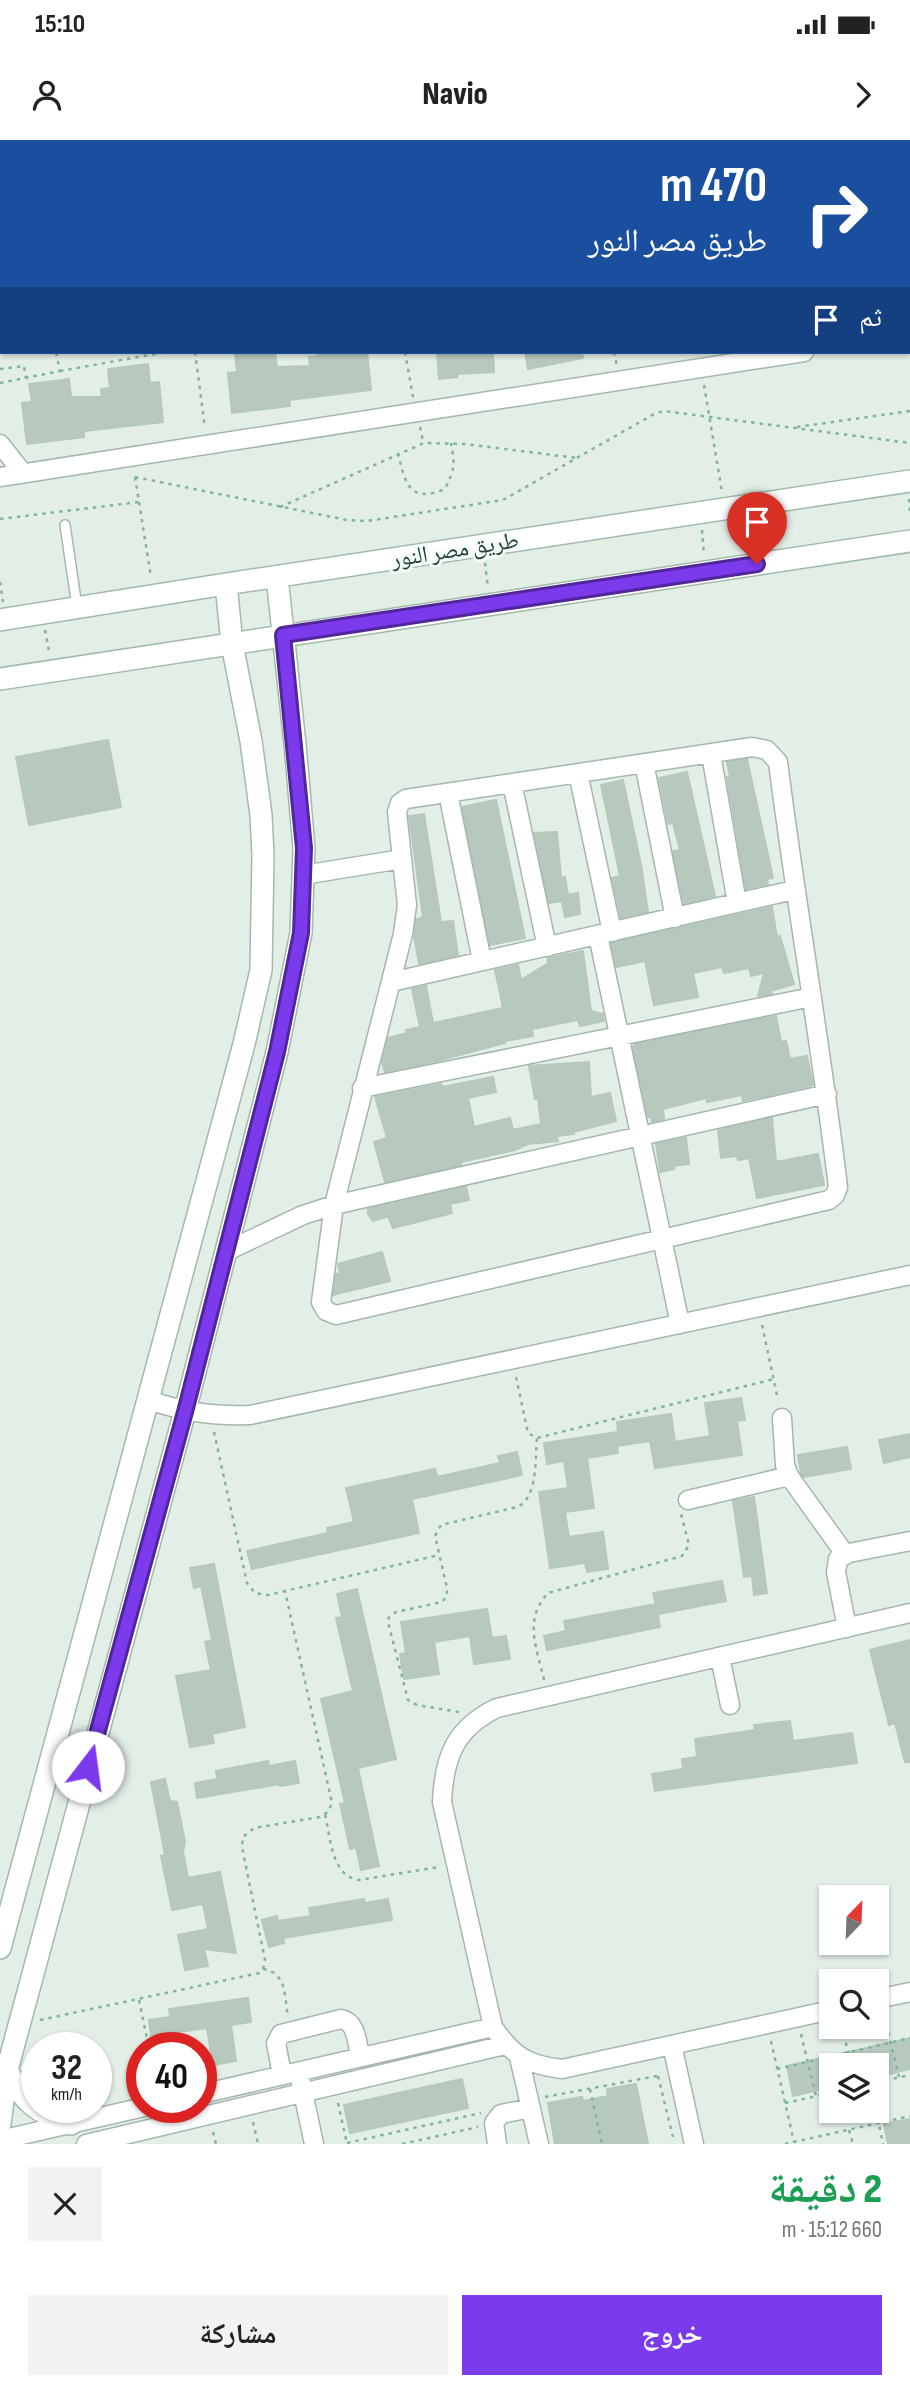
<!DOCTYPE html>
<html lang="ar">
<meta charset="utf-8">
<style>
:root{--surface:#fff;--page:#f2f2f2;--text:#222;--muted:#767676;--accent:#7c3aed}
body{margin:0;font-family:"Sofia Sans Condensed","Noto Naskh Arabic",sans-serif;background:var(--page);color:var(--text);direction:rtl;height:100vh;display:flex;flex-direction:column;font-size:26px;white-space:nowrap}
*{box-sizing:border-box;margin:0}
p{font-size:23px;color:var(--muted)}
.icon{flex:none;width:38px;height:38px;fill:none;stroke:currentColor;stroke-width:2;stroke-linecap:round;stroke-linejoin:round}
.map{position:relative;height:2004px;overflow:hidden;direction:ltr}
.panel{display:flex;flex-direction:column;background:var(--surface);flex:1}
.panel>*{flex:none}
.banner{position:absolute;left:0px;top:0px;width:910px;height:214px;box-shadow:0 2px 5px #0004;direction:rtl;background:#1a4fa0;color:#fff;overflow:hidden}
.needle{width:46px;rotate:23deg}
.fabs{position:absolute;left:819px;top:1745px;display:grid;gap:14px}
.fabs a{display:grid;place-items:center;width:70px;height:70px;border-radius:0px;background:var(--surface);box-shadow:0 2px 5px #0004;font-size:35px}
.speed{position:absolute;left:21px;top:1892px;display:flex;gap:14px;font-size:35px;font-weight:700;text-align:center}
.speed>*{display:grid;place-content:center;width:91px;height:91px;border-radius:50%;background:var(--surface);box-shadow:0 2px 5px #0004;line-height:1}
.speed small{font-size:18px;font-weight:400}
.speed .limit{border:10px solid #d22;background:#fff;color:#111}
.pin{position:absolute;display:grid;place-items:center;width:60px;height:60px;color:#fff;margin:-72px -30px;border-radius:50% 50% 50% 0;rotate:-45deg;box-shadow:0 0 7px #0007}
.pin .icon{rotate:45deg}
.me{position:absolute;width:77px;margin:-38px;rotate:15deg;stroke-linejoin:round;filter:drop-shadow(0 0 5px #0008)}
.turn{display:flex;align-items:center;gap:24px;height:147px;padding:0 28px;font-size:32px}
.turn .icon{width:91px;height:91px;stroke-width:2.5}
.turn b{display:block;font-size:49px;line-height:60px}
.then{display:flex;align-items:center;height:66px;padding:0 28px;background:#0003;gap:14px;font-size:26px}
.round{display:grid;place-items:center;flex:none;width:74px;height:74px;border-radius:0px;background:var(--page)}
.head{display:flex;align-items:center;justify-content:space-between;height:119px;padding:0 28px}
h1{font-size:42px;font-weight:800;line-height:52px;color:#1e9e55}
.cta{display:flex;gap:14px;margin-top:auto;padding:14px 28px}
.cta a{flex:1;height:80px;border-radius:0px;background:var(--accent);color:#fff;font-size:28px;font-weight:800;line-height:80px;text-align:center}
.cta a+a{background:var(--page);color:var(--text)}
.status{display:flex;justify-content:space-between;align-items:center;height:49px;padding:0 35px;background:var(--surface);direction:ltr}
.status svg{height:19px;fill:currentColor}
header{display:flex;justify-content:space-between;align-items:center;height:91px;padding:0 28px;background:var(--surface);font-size:32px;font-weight:800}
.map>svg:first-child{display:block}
</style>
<div class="status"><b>15:10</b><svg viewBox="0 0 49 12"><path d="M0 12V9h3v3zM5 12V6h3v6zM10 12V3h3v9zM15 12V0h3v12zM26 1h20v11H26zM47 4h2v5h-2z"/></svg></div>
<header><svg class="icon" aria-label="forward" viewBox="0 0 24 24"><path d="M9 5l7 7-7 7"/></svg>Navio<svg class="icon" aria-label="person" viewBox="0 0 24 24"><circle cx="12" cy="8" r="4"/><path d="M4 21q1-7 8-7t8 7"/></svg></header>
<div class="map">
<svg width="910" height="2004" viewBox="0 0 910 2004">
<rect width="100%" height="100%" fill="#e3eee7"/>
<path fill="#b7c9bf" stroke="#b4c9bc" stroke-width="2" d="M245,212h30l2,15 33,-1 -1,-9 9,-1v-4h49l4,38 -82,10 1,6 -58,7 -4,-40 9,-1 -2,-19z
M437,212h56l1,20 -37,2v3l-18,2z
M525,212h57l1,6 -55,11z
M148,224l2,19 9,-1 4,40 -79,9v6l-57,7 -5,-41 10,-1 -3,-18 40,-5 2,18h31l-1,-8 9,-1 -2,-19z
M108,600l13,67 -92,18 -13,-68z
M747,619l26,119 -6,1 1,5 -22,5 -19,-112h3l-3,-15z
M687,632l28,124 -31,8 -11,-53 7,-1 -7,-27 -5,1 -9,-46z
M623,640l18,85 7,47 -27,6 -9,-40 8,-2 -19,-91z
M496,660l29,138 -35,7 -28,-138z
M424,674l17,108 12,-1 5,34 -39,9 -5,-28 2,-16 7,-3 -14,-101z
M557,692l4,46 4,-1 3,18 10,-2 2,21 -15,3 -3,-16 -13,2 -15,-70z
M772,767l5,30 3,-1 14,48 -23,7 1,3 -14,2 6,-23 -13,3 -2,-8 -25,5 -2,-6 -29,6 5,24 -44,8 -9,-44 -29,6 -5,-24z
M583,811l8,60 12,3 1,7 -24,5 -2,-6 -46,9 1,7 -28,5v2l-68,18 -52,11 -3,-10 6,-24 19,-5 -1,-3 14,-3 -8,-38 14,-3 7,37 70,-15 -8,-38 23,-5 3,15 27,-17v-5z
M776,876l5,26 5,-1 4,18 17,-3 6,29 -70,16 -1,-6 -35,7 -1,-4 -43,11 1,10 -12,3 -1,-5h-3l-15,-70 2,-3z
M589,922l2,35 19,-4 6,28 -43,11 1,2 -17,2 1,5 -30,3 -13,6 -54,12v3l-76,17 -11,-40 13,-4 -12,-41 66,-13 1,3 51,-10 3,15 -28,6 6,29 36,-9 3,12 28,-6 -3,-25h-3l-6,-33z
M772,978l4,44 42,-8 6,31 -67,13 -8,-40 -11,2 -1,-4 -16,2 -3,-28z
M686,998l3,26 -16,2 1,3 -14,3 -4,-28z
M466,1047l3,13 -19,4 2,9 -15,4 -44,11 -5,-12 -15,5 -5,-7v-5z
M382,1112l8,29 -57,14 3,-21 4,-1 -2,-9z
M741,1258l4,22 -8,1 5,34 -87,13 -5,-27 -33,5 1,7 -31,5 7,50 -29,4 4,25 34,-5 5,37 -21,3 -2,-9 -35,5 -11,-76 29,-4 -4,-27 -17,3 -3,-21 74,-11 -1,-10 54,-8 4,28 35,-6 -5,-33z
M910,1294v23l-26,6 -5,-23z
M847,1307l4,22 -47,8 -3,-3 -3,-19z
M517,1312l5,23 -110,24 7,34 -167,36 -5,-18 81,-18 -1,-5 27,-6 -8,-34 89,-19 2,8 63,-14 -2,-7z
M754,1357l13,96 -13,2 -2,-19 -8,1 -11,-76z
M214,1424l31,163 -33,7 2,9 -24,4 -14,-71 35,-6 -6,-28 7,-2 -11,-54 -7,2 -4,-20z
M722,1441l4,20 -68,13 -5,-21z
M357,1449l39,170 -38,9 21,98 -18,4 -5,-23 -6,2 -10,-45 5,-1 -24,-104 32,-8 -17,-73 6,-1 -5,-23z
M656,1464l4,23 -113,23 -3,-14 22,-5 -2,-10z
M487,1469l5,29 14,-2 4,23 -36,5 -4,-28 -36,6 5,32 -35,5 -4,-25 6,-1 -5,-31z
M910,1500v122h-5l-10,-39 -6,2 -19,-75z
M790,1581l3,20 59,-8 5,30 -202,28 -3,-17 31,-5 -1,-10 15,-2 -2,-18 60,-9 -1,-5z
M268,1621l1,5 26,-5 4,22 -19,3v-2l-83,14 -2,-15 22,-4 -1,-8z
M165,1639l5,22 7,1 8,40 -2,10 5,26 32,-6 16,81 -32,-4 4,17 -23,4 -7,-35 30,-6 -5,-25 -31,6 -11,-54 4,-1 -14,-73z
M364,1759l1,4 23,-4 4,21 -109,18 1,5 -15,4 -7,-27 15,-4 1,5 33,-5 -2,-8z
M248,1858l3,24 -20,3 5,36 -23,4 -6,-37 -56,8 -2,-16 21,-3 -1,-8z
M910,1898v31l-33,8v-12h-46v22l-38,9 -6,-30z
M462,1939l6,29 -118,25 -6,-28z
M636,1944l12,60h-93l-7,-41 34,-6 1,4 25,-5 -1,-7z
M910,1979v25h-22l-4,-20z"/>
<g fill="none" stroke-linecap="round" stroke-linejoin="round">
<defs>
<path id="lane" d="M65,385l12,82"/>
<path id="street" d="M908,196l2,-1
M0,304l23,29
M0,337l804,-125
M752,607l15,3 11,12c18,142 43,283 60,425l-3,8 -6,5 -493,115 -10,-4 -5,-9 13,-97 69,-271 4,-29 -10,-93 3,-9 6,-4z
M711,614l26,149
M644,623l31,155
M578,633l34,159
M512,643l35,164
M448,653l34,168
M303,735l99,-16
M598,795l82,389
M391,842l403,-92
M362,948l450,-91
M225,1112l78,-37 31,-10 493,-111
M148,1260c37,12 62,16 102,15l660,-140
M782,1278l3,47 4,11 56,78
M688,1360l101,-24
M847,1488l-11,-56 2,-13 11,-6 61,-12
M720,1517l10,48
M877,1859l33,-7
M831,1870l-269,59c-35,-4 -49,-13 -69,-42l-51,-225c2,-45 13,-74 55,-94l413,-95
M672,1905l22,99
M519,1917l20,87
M282,1935l-6,-32 5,-9 60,-15c16,3 16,24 19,38
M301,1943l13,61
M201,1954l292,-67
M0,2000l144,-33
M86,2004l419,-99
M497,2004l-3,-21 7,-9 30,-6"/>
<path id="secondary" d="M0,480l226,-36 684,-103
M0,539l910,-138
M0,1808l244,-904 17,-74 2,-115 -2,-40 -10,-74 -19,-97 -6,-60
M7,1930c16,32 30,43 64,54
M0,1984l7,-54 178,-659 92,-359 24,-119 3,-85 -9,-104 -18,-167"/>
</defs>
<use href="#lane" stroke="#a5b7ad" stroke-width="12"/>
<use href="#street" stroke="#a5b7ad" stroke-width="21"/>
<use href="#secondary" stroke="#a0bbac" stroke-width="24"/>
<path stroke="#7fb59a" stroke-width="2.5" stroke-dasharray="3.5 5" stroke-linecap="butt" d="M40,0v2
M104,0v2
M549,0v2
M653,0v2
M740,0v2
M824,0v2
M211,2l15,-2
M402,2l11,-2
M0,42l2,-1
M908,70h2
M908,100h2
M195,212l10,76
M405,212l8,45
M614,212l3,14
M0,229l24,-3 2,12
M60,231l106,-19
M0,243l60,-12 -4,-19
M704,245l18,107
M420,287l3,14
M797,287l113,-16
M398,313c7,30 11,51 47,36 10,-21 10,-23 6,-46
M135,337l212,43 20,1 136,-21 151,-86 10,-3 246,32
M135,337l16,100
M909,359l1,14
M280,367l144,-64 41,1 112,14
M0,379l139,-17
M702,390l2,25
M485,423l3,25
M0,442l3,20
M45,490l4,21
M762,1185l16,75
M516,1237l12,56 9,5 237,-59
M214,1292l33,151 8,10 13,2 171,-40
M544,1540c-7,-32 -21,-60 4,-87l134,-37 7,-11 -8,-31
M459,1572l-42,-7 -9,-5 -20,-78 1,-5 7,-5 46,-10 5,-6v-8l-12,-52 6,-11 76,-18c21,-8 18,-49 20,-69
M325,1675c6,23 6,61 34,65l80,-13
M263,1829c24,4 21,26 25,47
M139,1860l10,48
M884,1876l15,61
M40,1880l219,-47 4,-4 2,-9 -23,-113 1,-10 11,-9 66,-11 8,-5 4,-9 -47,-212
M842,1886l9,39
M801,1894l15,62
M771,1901l23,101
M777,1929l133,-31
M658,1936l15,61
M877,1942l33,-7
M590,1949l12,55
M545,1957l117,-22
M338,1963l9,41
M785,1963l46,-10
M876,1970l7,34
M253,1982l5,22
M849,1990l4,14
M213,1992l3,12
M347,2003l134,-30
M402,2004l76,-17
M785,2004l125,-28"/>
<use href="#lane" stroke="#fff" stroke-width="9"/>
<use href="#street" stroke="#fff" stroke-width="18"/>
<use href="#secondary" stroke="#fff" stroke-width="21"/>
</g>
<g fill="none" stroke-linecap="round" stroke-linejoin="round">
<defs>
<path id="route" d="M88,1627l97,-355 92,-360 24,-119 3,-85 -21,-213 474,-71"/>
</defs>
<use href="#route" stroke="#51269a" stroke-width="18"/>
<use href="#route" stroke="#7c3aed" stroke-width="12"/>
</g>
<g text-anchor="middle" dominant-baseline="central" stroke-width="6" stroke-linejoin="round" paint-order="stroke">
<g font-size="23" fill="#204232" stroke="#f4faf6">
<text transform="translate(455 410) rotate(-9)">طريق مصر النور</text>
</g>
</g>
</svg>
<div class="fabs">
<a><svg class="needle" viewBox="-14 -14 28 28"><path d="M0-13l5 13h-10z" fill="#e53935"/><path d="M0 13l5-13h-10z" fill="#767676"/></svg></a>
<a><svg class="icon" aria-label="search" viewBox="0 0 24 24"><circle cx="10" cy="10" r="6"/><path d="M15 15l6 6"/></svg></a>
<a><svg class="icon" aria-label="layers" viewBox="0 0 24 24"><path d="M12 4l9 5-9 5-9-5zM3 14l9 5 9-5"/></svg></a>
</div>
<div class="speed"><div>32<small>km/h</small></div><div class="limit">40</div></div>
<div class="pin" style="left:757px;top:424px;background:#d93025"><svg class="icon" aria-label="arrive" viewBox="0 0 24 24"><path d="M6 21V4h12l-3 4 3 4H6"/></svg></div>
<svg class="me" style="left:88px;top:1627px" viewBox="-20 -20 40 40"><circle r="19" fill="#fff"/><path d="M0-13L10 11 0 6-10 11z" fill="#7c3aed"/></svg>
<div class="banner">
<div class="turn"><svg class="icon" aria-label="right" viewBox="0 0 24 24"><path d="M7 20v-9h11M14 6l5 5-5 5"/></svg><div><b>470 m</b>طريق مصر النور</div></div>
<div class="then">ثم<svg class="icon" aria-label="arrive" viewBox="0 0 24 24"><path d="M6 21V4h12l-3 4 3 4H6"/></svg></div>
</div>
</div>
<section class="panel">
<div class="head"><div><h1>2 دقيقة</h1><p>660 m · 15:12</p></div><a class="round"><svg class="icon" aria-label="close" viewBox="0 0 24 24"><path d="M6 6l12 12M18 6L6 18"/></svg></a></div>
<div class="cta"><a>خروج</a><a>مشاركة</a></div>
</section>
